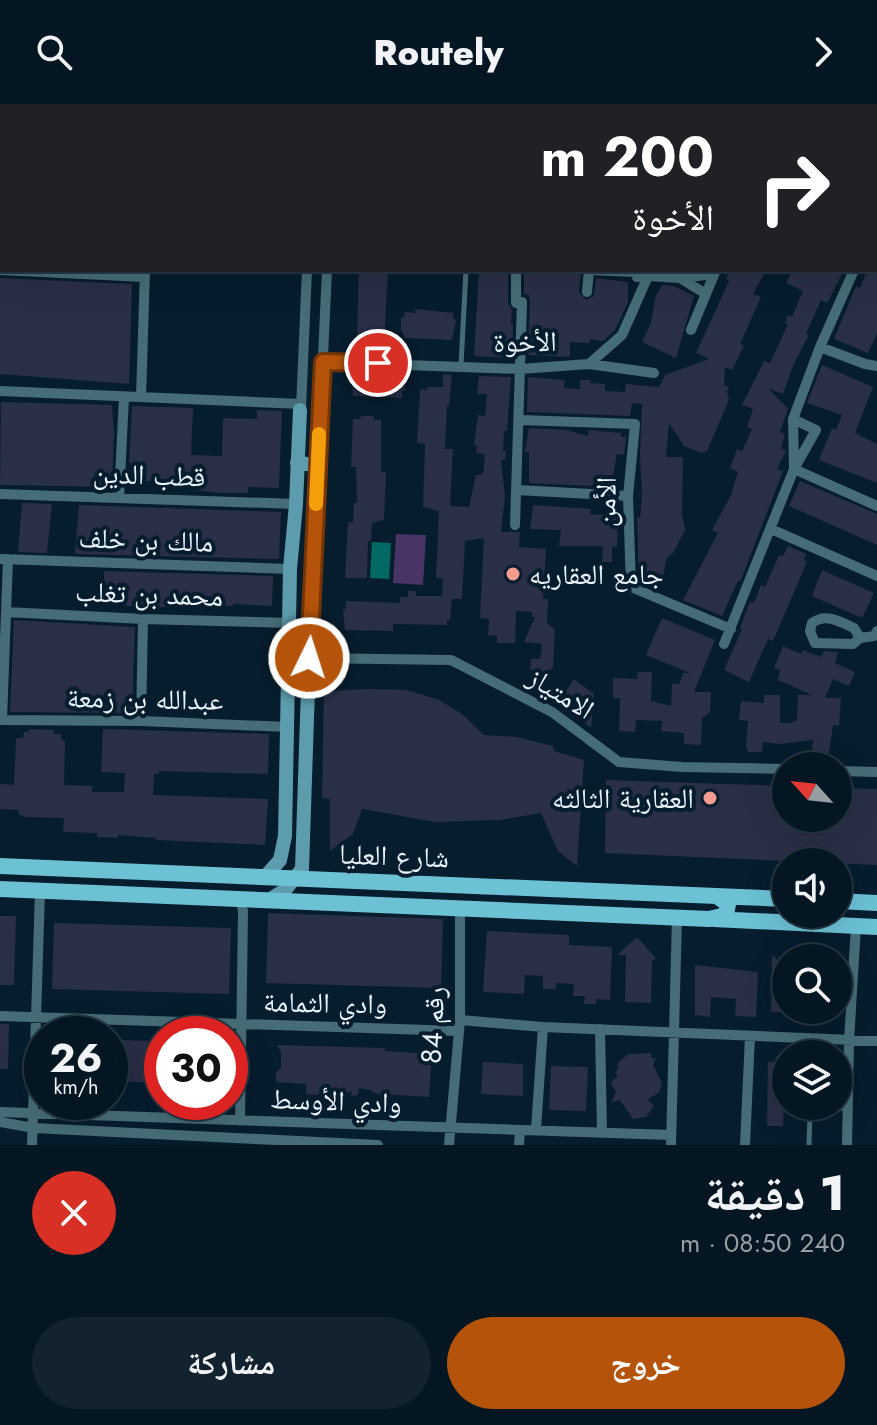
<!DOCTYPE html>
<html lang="ar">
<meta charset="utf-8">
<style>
:root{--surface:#041622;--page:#12232f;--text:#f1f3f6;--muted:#979fa5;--line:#253540;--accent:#b45309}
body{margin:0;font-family:Jost,"Noto Naskh Arabic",sans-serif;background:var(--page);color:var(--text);direction:rtl;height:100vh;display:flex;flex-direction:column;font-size:30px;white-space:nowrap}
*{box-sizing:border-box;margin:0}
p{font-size:26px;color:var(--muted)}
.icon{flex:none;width:44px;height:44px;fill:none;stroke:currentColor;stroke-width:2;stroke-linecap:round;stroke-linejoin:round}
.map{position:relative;height:1041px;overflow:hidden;direction:ltr}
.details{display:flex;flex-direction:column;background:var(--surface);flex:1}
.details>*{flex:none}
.guide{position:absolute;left:0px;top:0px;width:878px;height:168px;box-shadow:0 8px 32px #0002,0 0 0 2px var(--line);direction:rtl;background:#202124;color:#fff;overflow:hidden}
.needle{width:52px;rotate:297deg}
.fabs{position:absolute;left:772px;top:648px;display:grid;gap:16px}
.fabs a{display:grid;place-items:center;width:80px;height:80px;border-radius:50%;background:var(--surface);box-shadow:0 8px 32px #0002,0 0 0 2px var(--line);font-size:40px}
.speed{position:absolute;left:24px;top:912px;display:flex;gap:16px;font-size:40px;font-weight:700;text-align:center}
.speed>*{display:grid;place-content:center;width:104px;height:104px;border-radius:50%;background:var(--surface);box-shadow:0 8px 32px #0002,0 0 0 2px var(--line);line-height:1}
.speed small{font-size:20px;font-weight:400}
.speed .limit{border:12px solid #d22;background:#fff;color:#111}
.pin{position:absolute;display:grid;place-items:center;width:68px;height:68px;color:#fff;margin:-34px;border:4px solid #fff;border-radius:50%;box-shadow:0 2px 8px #0007}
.me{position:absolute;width:88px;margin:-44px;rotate:4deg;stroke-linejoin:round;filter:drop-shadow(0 0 6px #0008)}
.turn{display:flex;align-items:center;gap:28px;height:168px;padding:0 32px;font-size:36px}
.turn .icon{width:104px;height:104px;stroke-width:2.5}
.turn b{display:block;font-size:56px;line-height:68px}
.round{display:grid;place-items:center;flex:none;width:84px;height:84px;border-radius:42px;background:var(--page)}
.summary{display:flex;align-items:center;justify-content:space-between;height:136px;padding:0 32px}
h1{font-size:48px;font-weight:800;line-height:60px}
.cta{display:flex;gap:16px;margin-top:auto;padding:16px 32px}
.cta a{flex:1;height:92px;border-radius:48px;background:var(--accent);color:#fff;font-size:32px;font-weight:800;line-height:92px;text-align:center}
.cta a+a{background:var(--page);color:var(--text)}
header{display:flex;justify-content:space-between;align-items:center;height:104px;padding:0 32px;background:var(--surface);font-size:36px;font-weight:800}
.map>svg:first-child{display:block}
</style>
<header><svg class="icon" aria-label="forward" viewBox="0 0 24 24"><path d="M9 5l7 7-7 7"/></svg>Routely<svg class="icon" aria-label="search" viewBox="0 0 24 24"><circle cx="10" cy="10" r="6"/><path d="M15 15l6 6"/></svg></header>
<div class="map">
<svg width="877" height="1041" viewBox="0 0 877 1041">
<rect width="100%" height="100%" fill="#061d2e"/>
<path fill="#483465" d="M396,430l30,1 -3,50 -30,-2z"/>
<path fill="#026a62" d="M372,438l19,1 -2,36 -19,-1z"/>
<path fill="#292f47" d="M359,166h29l-4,70h-6v3l-21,-4z
M479,166h29v33l4,7 -1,14h2l-1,34 -38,-2z
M524,166h57l-2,22 7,8 8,-4 2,-18 32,4v20l-13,28 -12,11 -13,-2v4l-20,-1v15l-42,-2 2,-53 -1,-7 -5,-1z
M730,166h36l-13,24 8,3 -21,47 4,2 -12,24 -7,-3 -1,18 5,2 -2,4 2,9 -22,51 -5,2 -18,-7 -15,-23 -3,34h17l-1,57 3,16 -12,23 -7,6 -3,20 -24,-1 -2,-60h3l2,-24 -2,-39 2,-51 -10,-1 -2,13 -103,-4 1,-35 37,3 -1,8 16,1v-9h11l-1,3 15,1v7l20,1 1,-8 33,3 6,-12 44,-16 -13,-6 33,-72 -3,-2z
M792,166h52l-17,33 -6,-3 -15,34 3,1 -15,28 -11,31 -15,-6 20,21 -8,23 5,2 -4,14 5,3 -9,18 6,2 -42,109 -3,1 -16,35 -39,-16 35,-67 -6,-3 19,-35 7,-23 -8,-4 7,-19 5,2 10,-22 -5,-2 6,-18 -11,-4 22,-44 6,2 18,-39 -3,-1 3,-8 4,2 11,-26 -17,-8z
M871,166h6v63l-9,20 -34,-14 22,-53 4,2 6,-14 3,1z
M0,174l132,6 -3,100 -129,-10z
M662,181l12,1 20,10 -18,62 -34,-16 9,-19 4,-25z
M415,205l38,4v6l3,1 -4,20 -47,-2 -4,-8v-12l3,-1 1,-5 11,1z
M822,261l51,22 -18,46 22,11v39l-58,-23 13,-32 4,2 6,-15 -35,-12z
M355,267l48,2v4h2v14h-3v7l-49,-2 -1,-21h2z
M443,270l9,1 -3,31h-2l-2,40v3h8l-3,57 19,1 7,-32 7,-1 2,-20 -9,-1 1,-8h-3l4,-30 7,1 2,-22h-10l2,-18 32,1 -4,54h-3l-1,20h3l-1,9h-4l4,36 -4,36h19l-1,15 27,2 -3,50h5l-1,24 8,7 -2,37 -9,11 -6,-3 2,-5h-10l1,-11h9l2,-15 -18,-2 11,-25h-3v-5l-16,-1 -1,32h-18v-7l-9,-1 1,-16 -9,-1 4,-80 -19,3 -3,58h-10l-2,21h-3v5l-54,-1v7l-48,-1 -2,-20h2l1,-9 54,2v-6h8v-6h8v5h26l1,-18h-7l3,-67 -16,-4 2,-61v-2l-8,-1 3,-54 7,1v-3h16z
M1,298l111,3 2,28 -2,54 -112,-2z
M132,302l61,2 -2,47 31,1 1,-38 34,1v-9l25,1 -3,77 -31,-1v6h-26l-29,-3v-9h-49v-4h-7l-1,-14h-7z
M361,312h13v4h7v52h5l-2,48 -12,3 -1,18h-3l-1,37h-22l3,-56h5l1,-19h3l-1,-36h-5l2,-48h7z
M529,324l37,2 22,6 1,-6 32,3v4h5l-2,18 -7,-1 -6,33 -82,-4v-31h-4z
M800,377l77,33v31l-88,-39z
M22,399l30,1 -5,49 -29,-1z
M79,401l202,7 -2,47 -204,-5z
M533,401l58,4 -1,5 28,2 -1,31 -5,-1v16h-10l1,-16h-44l2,-16 -31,-1z
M788,442l18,8 -2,6 3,2 -34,79 -5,-2 -19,43 -25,-12 18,-41 -2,-1 10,-26 4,1 7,-18 4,2 14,-32 4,1z
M822,466l52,23 -12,25 -50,-22z
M104,467l169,5 -1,30 -39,-2v2h-18v-4l-26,-2v8l-63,-2 1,-12h-23z
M662,514l53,22 -21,52h17l-1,20 -8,6 -1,27 -17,-1v-11l-23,-2 1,-10 -26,-1 -1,12 -16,-1 1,-33h-7v-20l24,1 1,-7h14l-1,29 20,5 1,-22h7l4,-11h7l-44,-18z
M14,516l121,7 -3,86 -122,-1z
M783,542l18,8 2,-4 18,7 3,-6 14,1 -3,11 20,9 -6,14 -16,-7 -8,19h16l-2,28 -6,-1 -4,28h-17l1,-13 -34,4 -16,-2 -1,10h-14l-2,-7 2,-24 -9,-1 2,-19 23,2v-8h16v28h11l6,-3 1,-25h14l-34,-15 2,-10 -6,-2z
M574,575l20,15 -3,34 -32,-26z
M368,585l39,1 32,10 23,14 22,21 33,2 36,9 1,5 30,9 -7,106 -19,-15 -17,-38 -42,7 -64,2 -73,-13 -9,25 -23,17v-52l-8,-1 2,-107z
M29,625l25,1v4h7v5l4,2 -1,44 28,1v6h32l1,-19 -24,-1 2,-43 166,5 -1,40 -109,-3v3h-5l-1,21 115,4 -3,46 -109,-5v-2l-38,-3v3l-21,-1v-4l-34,-1 1,-14 -38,-1 -7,-2v-5l-19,-1v-25l14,1 2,-47h7l1,-6h5z
M606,676l180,6v32h52v-30l39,1v76l-272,-12z
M268,809l175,6 -2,69 -175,-5z
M0,812h16l-2,69h-14z
M54,819l177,5 -2,66 -177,-5z
M487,827l82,4v10l43,2 -2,53 -14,-1v5h-12l1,-8h-12l1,-12 -18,-1v6h-13v-13l-18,-1 -1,19 -41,-2z
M637,833l19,21 -4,3 -1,42 -26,-1 1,-47h-9z
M772,851l14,13v44h-15z
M695,861l63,7 -2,45 -21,-1 1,-17 -25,-2 -1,20 -15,-2z
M0,920h9l-1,45h-8z
M110,936l52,1v42l-52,-2z
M277,941l108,3v3l47,3 -3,43 -46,-3v3l-13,-7 -11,-2 -1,7 -7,1 1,-5 -15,5 -3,-8h-9l-8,7 -11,-1v-10l-30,-2v-9l5,-5v-16z
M651,949v5h5l-3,7 9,18 -3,10 -11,6 6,7 -8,11 -13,2 -13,-19 -9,3 5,-11 -5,-9 7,-8 -3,-2 3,-5 -1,-4 11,-10z
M483,958l40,2v32l-42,-2z
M768,958l18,1 -3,63h-16z
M551,962l37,1 -2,44 -37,-1z"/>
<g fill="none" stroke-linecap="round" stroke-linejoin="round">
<path stroke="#466d77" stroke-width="5" d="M461,261l5,-95
M809,1041l1,-31 4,-5 34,-1"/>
<path stroke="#466d77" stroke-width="10" d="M640,0l1,2
M834,0l4,2
M145,2v-2
M314,2v-2
M334,2v-2
M473,2v-2
M529,2v-2
M876,20h1
M0,43h2
M876,100l1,-4
M0,104h2
M876,146h1
M0,166l145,7
M327,166l-18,388 142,2 101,52 67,50 63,5 104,2
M680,174l26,16
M587,188l2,-22 47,2 1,5 11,-1
M691,226l25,-60
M820,243l45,17 12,2
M323,258l197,7 69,-5 33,-29 26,-59 32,2 34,-4
M589,260l65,9
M0,287l301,13
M141,293l4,-127
M301,304l6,-138
M793,315l23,11 -22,39 83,37
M520,316l115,4 -7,72 3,91 100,42
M517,386l111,6
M0,390l296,10
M119,394l5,-101
M515,421l7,-223 -6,1v-33
M771,425l106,47
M0,455l290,10
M6,508l137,7 147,4
M860,534l-6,-10c-15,-7 -28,-15 -42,-5l-2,8 5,12 38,1 7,-6 14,-2 3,-5
M724,540l70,-175 -1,-50 27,-72 34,-77
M0,616l141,1 147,6
M2,616l6,-161
M141,617l2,-102
M838,667l39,1
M0,912l458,15
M460,916l83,7 334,14
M600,925l2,104
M0,1008l671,23
M240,1017l3,-210 -3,-13
M0,1018l34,6 344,17
M536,1025l7,-102
M32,1041l8,-254
M449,1041l11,-125v-112
M519,1041l1,-15
M671,1041l6,-227
M745,1041l5,-109
M847,1041l2,-104 7,-115"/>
<path stroke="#5c9cac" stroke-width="14" d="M297,359l20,2
M265,773l15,-17 5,-24 5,-267 6,-65 4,-94
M269,796l16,-10 17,-21 7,-211"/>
<path stroke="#6cc1d5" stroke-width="16" d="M0,762l786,33
M0,785l709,30 17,-4 2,-11 -10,-7
M838,797l39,2
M714,815l163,8"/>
</g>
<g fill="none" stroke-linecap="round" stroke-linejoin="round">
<defs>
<path id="route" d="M309,554l14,-296 55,1"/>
</defs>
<use href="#route" stroke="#753606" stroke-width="20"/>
<use href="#route" stroke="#b45309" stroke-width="14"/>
<path stroke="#f59e0b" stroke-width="14" d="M316,400l3,-70"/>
</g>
<g fill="#f59c90" stroke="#061d2e" stroke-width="3">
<circle cx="513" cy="470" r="8"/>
<circle cx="710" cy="694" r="8"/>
</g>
<g text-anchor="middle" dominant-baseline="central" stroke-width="8" stroke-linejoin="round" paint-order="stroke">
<g font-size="28" fill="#e8f3fd" stroke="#061d2e">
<text transform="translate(525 238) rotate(-1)">الأخوة</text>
<text transform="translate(149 371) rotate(2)">قطب الدين</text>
<text transform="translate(606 398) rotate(-89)">الأمن</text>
<text transform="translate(146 436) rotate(2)">مالك بن خلف</text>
<text transform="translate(149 490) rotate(2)">محمد بن تغلب</text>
<text transform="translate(561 589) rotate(32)">الامتياز</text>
<text transform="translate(145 595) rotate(1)">عبدالله بن زمعة</text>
<text transform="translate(394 752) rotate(2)">شارع العليا</text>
<text transform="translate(325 899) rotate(1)">وادي الثمامة</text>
<text transform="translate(433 921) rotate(-87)">رقم 84</text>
<text transform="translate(336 997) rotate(2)">وادي الأوسط</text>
</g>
<g font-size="28" fill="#e8f3fd" stroke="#061d2e" text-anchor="start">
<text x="529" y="470">جامع العقاريه</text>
<text x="694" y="694" text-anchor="end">العقارية الثالثه</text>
</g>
</g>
</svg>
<div class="fabs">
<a><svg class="needle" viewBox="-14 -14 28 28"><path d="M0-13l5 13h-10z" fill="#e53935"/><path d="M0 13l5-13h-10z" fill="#979fa5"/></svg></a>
<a><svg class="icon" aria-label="sound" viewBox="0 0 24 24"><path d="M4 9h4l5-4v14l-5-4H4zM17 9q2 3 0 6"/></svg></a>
<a><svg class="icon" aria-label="search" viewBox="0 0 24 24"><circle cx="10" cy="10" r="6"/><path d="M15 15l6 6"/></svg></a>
<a><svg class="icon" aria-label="layers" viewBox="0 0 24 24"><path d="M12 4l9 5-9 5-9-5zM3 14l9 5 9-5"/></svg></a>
</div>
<div class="speed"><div>26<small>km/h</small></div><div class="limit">30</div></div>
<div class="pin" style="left:378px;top:259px;background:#d93025"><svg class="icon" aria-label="arrive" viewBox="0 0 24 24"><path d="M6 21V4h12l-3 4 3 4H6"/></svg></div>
<svg class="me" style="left:309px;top:554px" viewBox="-20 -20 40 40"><circle r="17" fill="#b45309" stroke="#fff" stroke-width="3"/><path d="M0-11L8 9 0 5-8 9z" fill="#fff"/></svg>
<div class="guide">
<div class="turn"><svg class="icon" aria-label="right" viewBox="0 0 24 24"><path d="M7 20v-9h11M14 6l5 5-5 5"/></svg><div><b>200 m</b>الأخوة</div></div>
</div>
</div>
<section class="details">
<div class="summary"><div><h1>1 دقيقة</h1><p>240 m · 08:50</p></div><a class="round" style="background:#d93025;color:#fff"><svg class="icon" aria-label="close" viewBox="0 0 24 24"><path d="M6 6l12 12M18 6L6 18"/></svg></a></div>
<div class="cta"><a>خروج</a><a>مشاركة</a></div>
</section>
